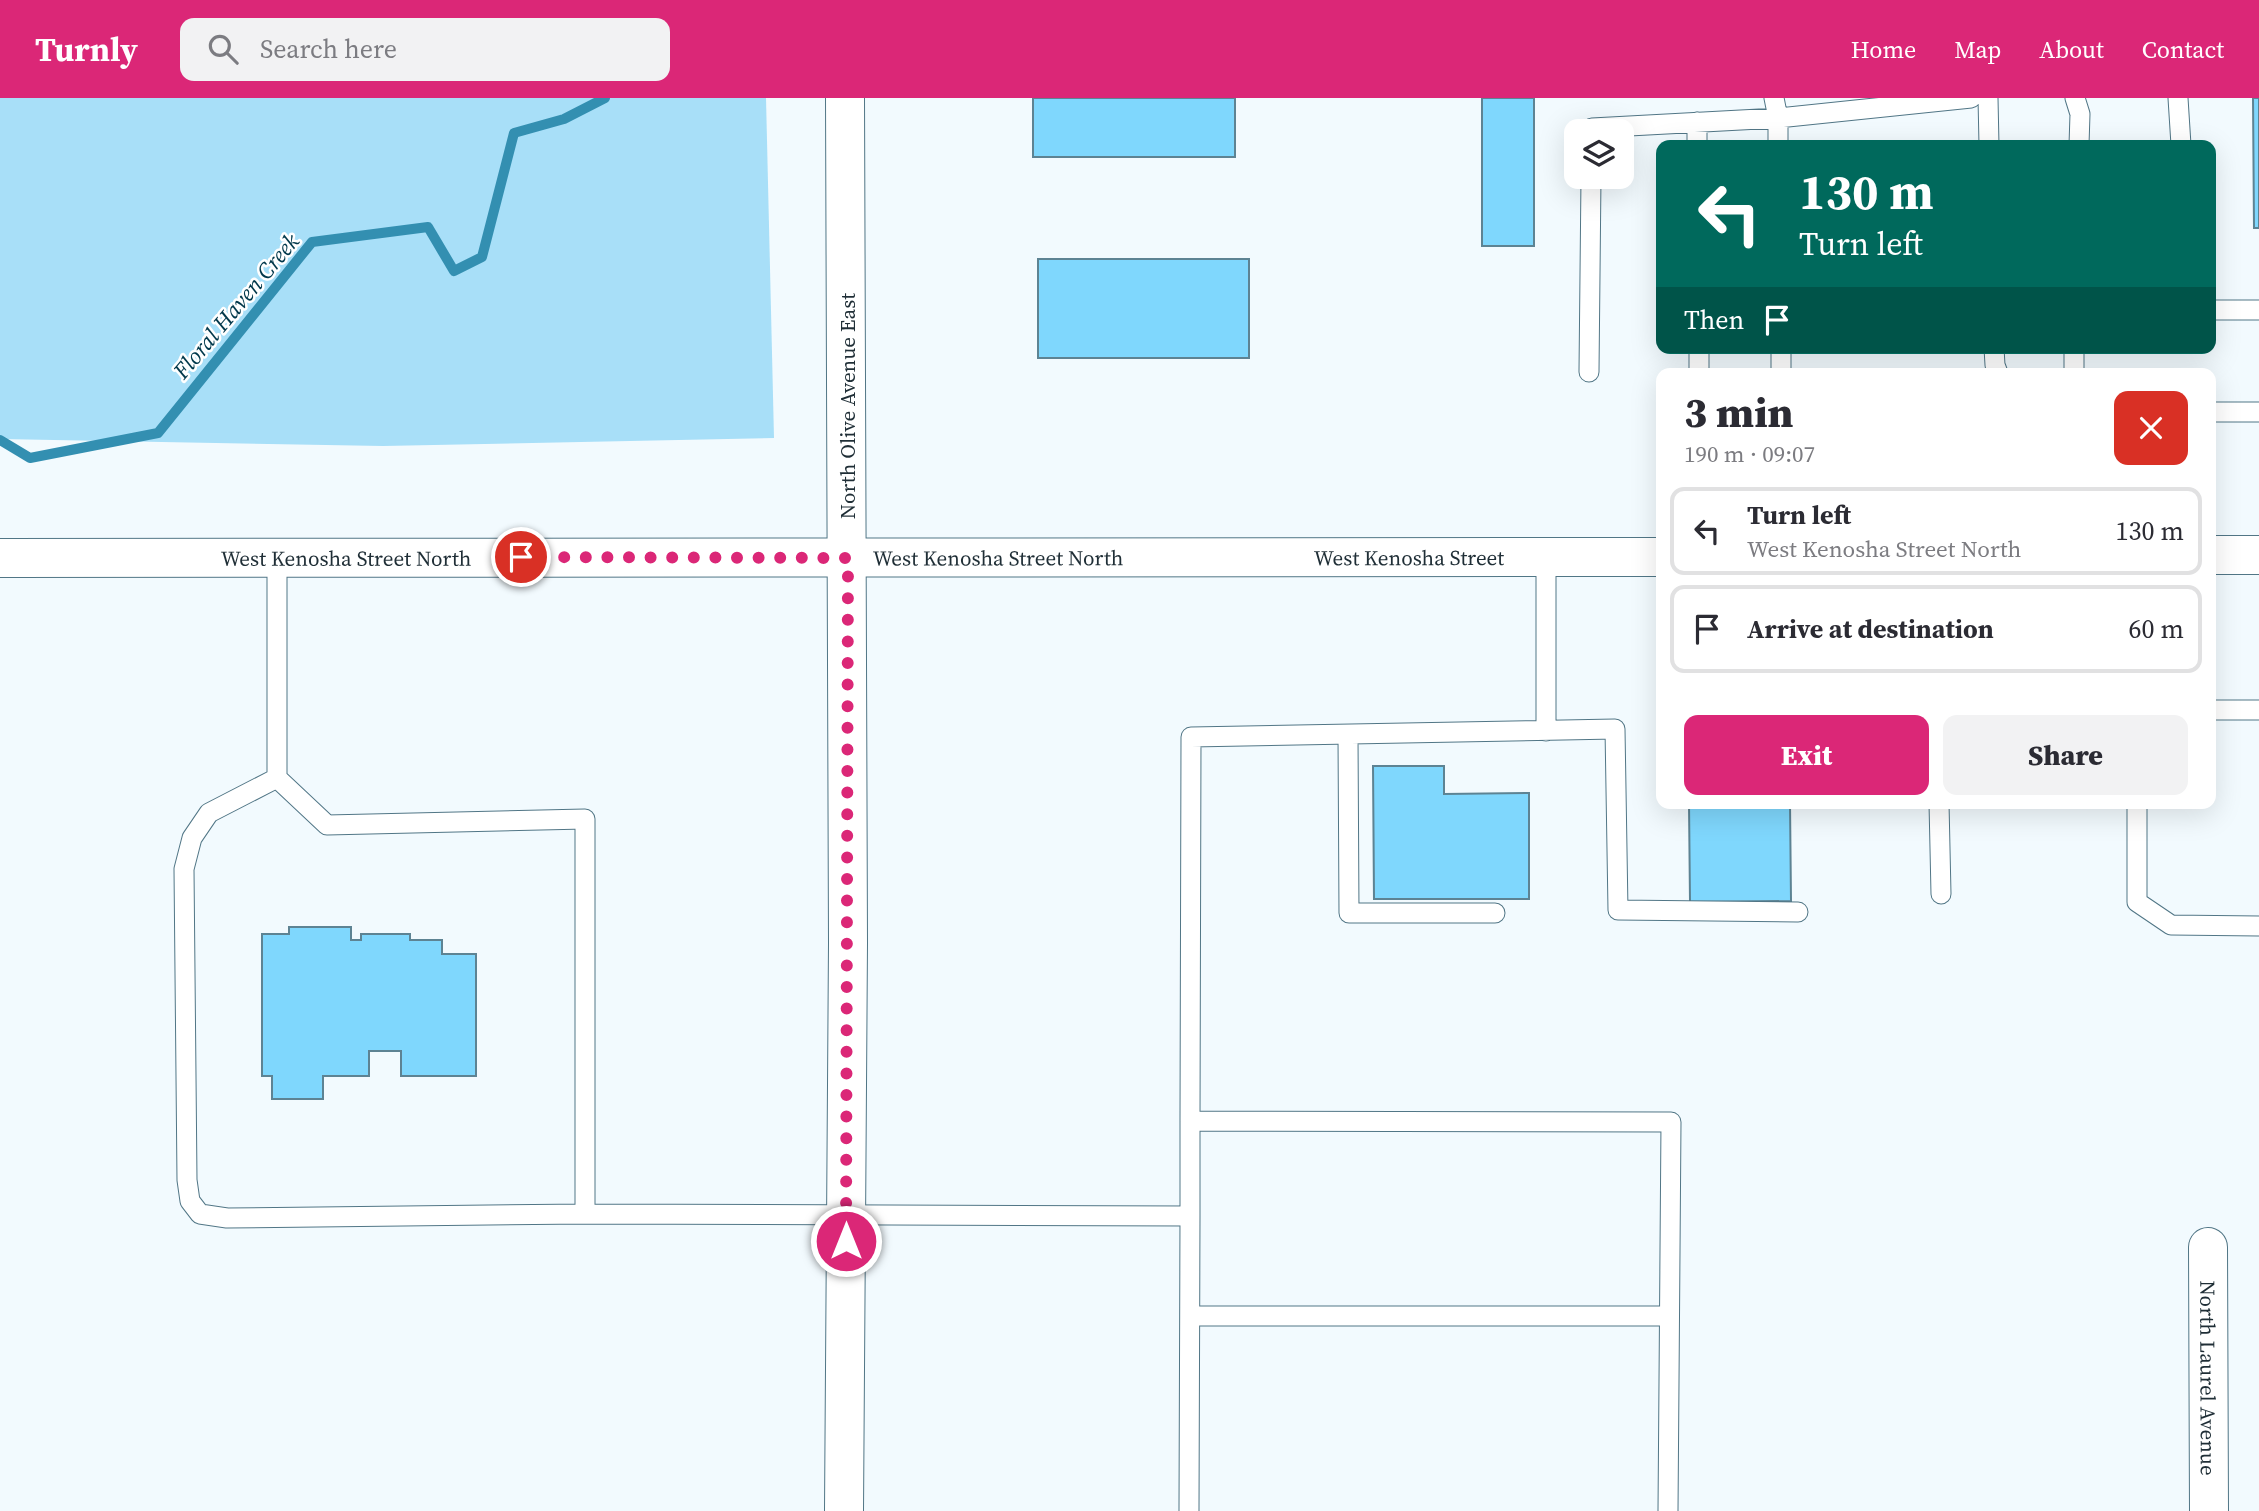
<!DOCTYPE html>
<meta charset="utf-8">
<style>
:root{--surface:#fff;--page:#f2f2f3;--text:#2b2b33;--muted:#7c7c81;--line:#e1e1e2;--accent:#db2777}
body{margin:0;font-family:"Source Serif 4",serif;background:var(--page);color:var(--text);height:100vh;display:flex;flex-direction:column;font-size:26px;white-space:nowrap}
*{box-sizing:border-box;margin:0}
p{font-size:23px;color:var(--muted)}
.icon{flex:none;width:38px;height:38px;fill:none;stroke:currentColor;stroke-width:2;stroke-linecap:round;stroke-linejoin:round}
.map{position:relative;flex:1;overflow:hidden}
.panel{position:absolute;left:1656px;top:270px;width:560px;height:441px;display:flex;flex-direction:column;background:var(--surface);border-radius:14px;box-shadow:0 7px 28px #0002}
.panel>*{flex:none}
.hud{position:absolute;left:1656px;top:42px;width:560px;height:214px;border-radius:14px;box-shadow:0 7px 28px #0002;background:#00695c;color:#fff;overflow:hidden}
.buttons{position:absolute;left:1564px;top:21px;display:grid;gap:14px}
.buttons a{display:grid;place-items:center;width:70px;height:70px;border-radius:14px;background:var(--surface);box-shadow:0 7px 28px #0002;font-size:35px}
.pin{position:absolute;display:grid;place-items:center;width:60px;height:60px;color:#fff;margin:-30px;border:4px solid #fff;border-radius:50%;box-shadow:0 2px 7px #0007}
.me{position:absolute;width:77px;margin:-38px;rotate:0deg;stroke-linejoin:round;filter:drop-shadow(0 0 5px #0008)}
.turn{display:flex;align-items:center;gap:24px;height:147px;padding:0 28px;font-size:32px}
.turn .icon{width:91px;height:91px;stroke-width:2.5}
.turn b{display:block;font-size:49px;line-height:60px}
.then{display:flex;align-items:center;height:66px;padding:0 28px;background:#0003;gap:14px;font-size:26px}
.round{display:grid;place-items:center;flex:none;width:74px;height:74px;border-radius:14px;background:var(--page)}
.headline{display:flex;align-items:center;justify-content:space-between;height:119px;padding:0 28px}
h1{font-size:42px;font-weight:800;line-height:52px}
.primary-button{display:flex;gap:14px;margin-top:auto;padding:14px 28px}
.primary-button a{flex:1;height:80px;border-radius:14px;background:var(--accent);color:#fff;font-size:28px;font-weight:800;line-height:80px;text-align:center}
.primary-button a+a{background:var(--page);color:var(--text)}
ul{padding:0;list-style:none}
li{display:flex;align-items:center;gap:21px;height:88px;margin:0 14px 10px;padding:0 14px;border:4px solid var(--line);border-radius:14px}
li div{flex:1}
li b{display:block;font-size:26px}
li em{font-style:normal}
header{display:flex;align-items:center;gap:42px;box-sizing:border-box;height:98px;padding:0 35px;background:var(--accent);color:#fff}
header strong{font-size:33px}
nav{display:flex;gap:38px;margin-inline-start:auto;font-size:24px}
.search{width:490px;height:63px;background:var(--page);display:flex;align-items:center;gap:18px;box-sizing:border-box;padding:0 24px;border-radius:14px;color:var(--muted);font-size:26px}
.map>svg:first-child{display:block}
</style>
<header>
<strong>Turnly</strong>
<div class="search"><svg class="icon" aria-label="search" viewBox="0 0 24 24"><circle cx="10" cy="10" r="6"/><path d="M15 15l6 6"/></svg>Search here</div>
<nav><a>Home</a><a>Map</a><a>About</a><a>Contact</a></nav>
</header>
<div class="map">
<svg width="2259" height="1413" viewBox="0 0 2259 1413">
<rect width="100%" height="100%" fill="#f2fafe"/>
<path fill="#a8dff8" d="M0,0h766l8,340 -391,8 -383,-7z"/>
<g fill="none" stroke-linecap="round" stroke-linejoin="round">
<path stroke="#338fb1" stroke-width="10" d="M0,342l30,18 128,-25 154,-191 116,-15 26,44 28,-14 32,-124 50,-14 41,-21"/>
</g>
<path fill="#7fd7fd" stroke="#5d8393" stroke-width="2" d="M1033,0h202v59h-202z
M1482,0h52v148h-52z
M2253,0h6v130h-5z
M1038,161h211v99h-211z
M1373,668h71v28l85,-1v106h-155z
M1689,705h101l1,98 -101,1z
M289,829h62v13h10v-6h49v6h32v14h34v122h-75v-25h-32v25h-46v23h-51v-23h-10v-142h27z"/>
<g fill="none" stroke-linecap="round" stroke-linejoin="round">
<defs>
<path id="lane" d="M1774,0l4,20 193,-20
M1988,0l1,47
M2075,0l5,16 -1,31
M2178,0l3,47
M1697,24v23
M1592,33v-3l186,-10v27
M2210,212h49
M1699,250v25
M1781,250v25
M1994,250l1,17 3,8
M1589,274l2,-195
M2074,275v-25
M2210,314h49
M277,459v221l50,47 258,-6v395l605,2 -1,295
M1546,460v173
M2210,612h49
M1348,637l1,178h146
M277,680l-68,35 -17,25 -8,31 3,311 3,21 10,13 27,4 358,-4
M1939,705l2,91
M2137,705v99l34,23 88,1
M1190,1023v95
M1190,1218h479
M1668,1413l3,-389 -481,-1 1,-384 424,-8 3,181 180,2"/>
<g id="street">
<path id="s1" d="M2208,1149l1,264"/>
</g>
<path id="secondary" d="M844,1413l4,-568 -3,-845"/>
<g id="primary">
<path d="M2210,457h49"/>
<path id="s2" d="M0,460l1661,-1"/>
</g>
</defs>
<use href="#lane" stroke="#517686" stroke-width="21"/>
<use href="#street" stroke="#517686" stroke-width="40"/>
<use href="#secondary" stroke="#517686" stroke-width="40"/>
<use href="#primary" stroke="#517686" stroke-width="40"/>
<use href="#lane" stroke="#fff" stroke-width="19"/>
<use href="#street" stroke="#fff" stroke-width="38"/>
<use href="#secondary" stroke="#fff" stroke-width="38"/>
<use href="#primary" stroke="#fff" stroke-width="38"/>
</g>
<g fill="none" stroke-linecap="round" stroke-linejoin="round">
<path stroke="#db2777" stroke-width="12" stroke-dasharray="0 21.6" d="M521,459l327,1 -2,683"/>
</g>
<g text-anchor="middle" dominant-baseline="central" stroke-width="5" stroke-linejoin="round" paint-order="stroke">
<g font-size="21" fill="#1f2e36" stroke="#fff">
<text transform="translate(847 308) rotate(-90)">North Olive Avenue East</text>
<text stroke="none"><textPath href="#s2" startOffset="346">West Kenosha Street North</textPath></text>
<text stroke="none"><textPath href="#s2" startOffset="998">West Kenosha Street North</textPath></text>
<text stroke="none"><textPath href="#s2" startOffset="1409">West Kenosha Street</textPath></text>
<text stroke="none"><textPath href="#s1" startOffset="131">North Laurel Avenue</textPath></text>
</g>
<g font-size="23" font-style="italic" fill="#00384b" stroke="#fff">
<text transform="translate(236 208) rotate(-50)">Floral Haven Creek</text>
</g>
</g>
</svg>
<div class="buttons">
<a><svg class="icon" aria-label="layers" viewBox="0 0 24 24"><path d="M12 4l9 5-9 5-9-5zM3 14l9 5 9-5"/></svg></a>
</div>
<div class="pin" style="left:521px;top:459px;background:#d93025"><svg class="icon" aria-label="arrive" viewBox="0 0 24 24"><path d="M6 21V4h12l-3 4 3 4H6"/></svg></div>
<svg class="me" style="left:846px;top:1143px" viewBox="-20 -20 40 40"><circle r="17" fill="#db2777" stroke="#fff" stroke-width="3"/><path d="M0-11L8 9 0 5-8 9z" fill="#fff"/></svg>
<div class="hud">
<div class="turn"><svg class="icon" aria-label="left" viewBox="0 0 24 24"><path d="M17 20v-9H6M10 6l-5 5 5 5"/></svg><div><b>130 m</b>Turn left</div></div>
<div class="then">Then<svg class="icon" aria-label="arrive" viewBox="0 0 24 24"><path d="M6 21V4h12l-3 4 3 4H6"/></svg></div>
</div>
<section class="panel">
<div class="headline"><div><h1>3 min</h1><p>190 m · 09:07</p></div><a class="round" style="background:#d93025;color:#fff"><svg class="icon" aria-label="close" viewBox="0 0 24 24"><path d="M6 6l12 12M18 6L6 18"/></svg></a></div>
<ul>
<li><svg class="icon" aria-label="left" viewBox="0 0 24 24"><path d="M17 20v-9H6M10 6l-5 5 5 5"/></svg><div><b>Turn left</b><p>West Kenosha Street North</p></div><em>130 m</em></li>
<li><svg class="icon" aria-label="arrive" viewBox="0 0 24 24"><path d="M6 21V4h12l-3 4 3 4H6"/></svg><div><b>Arrive at destination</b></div><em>60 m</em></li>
</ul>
<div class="primary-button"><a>Exit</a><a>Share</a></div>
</section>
</div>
